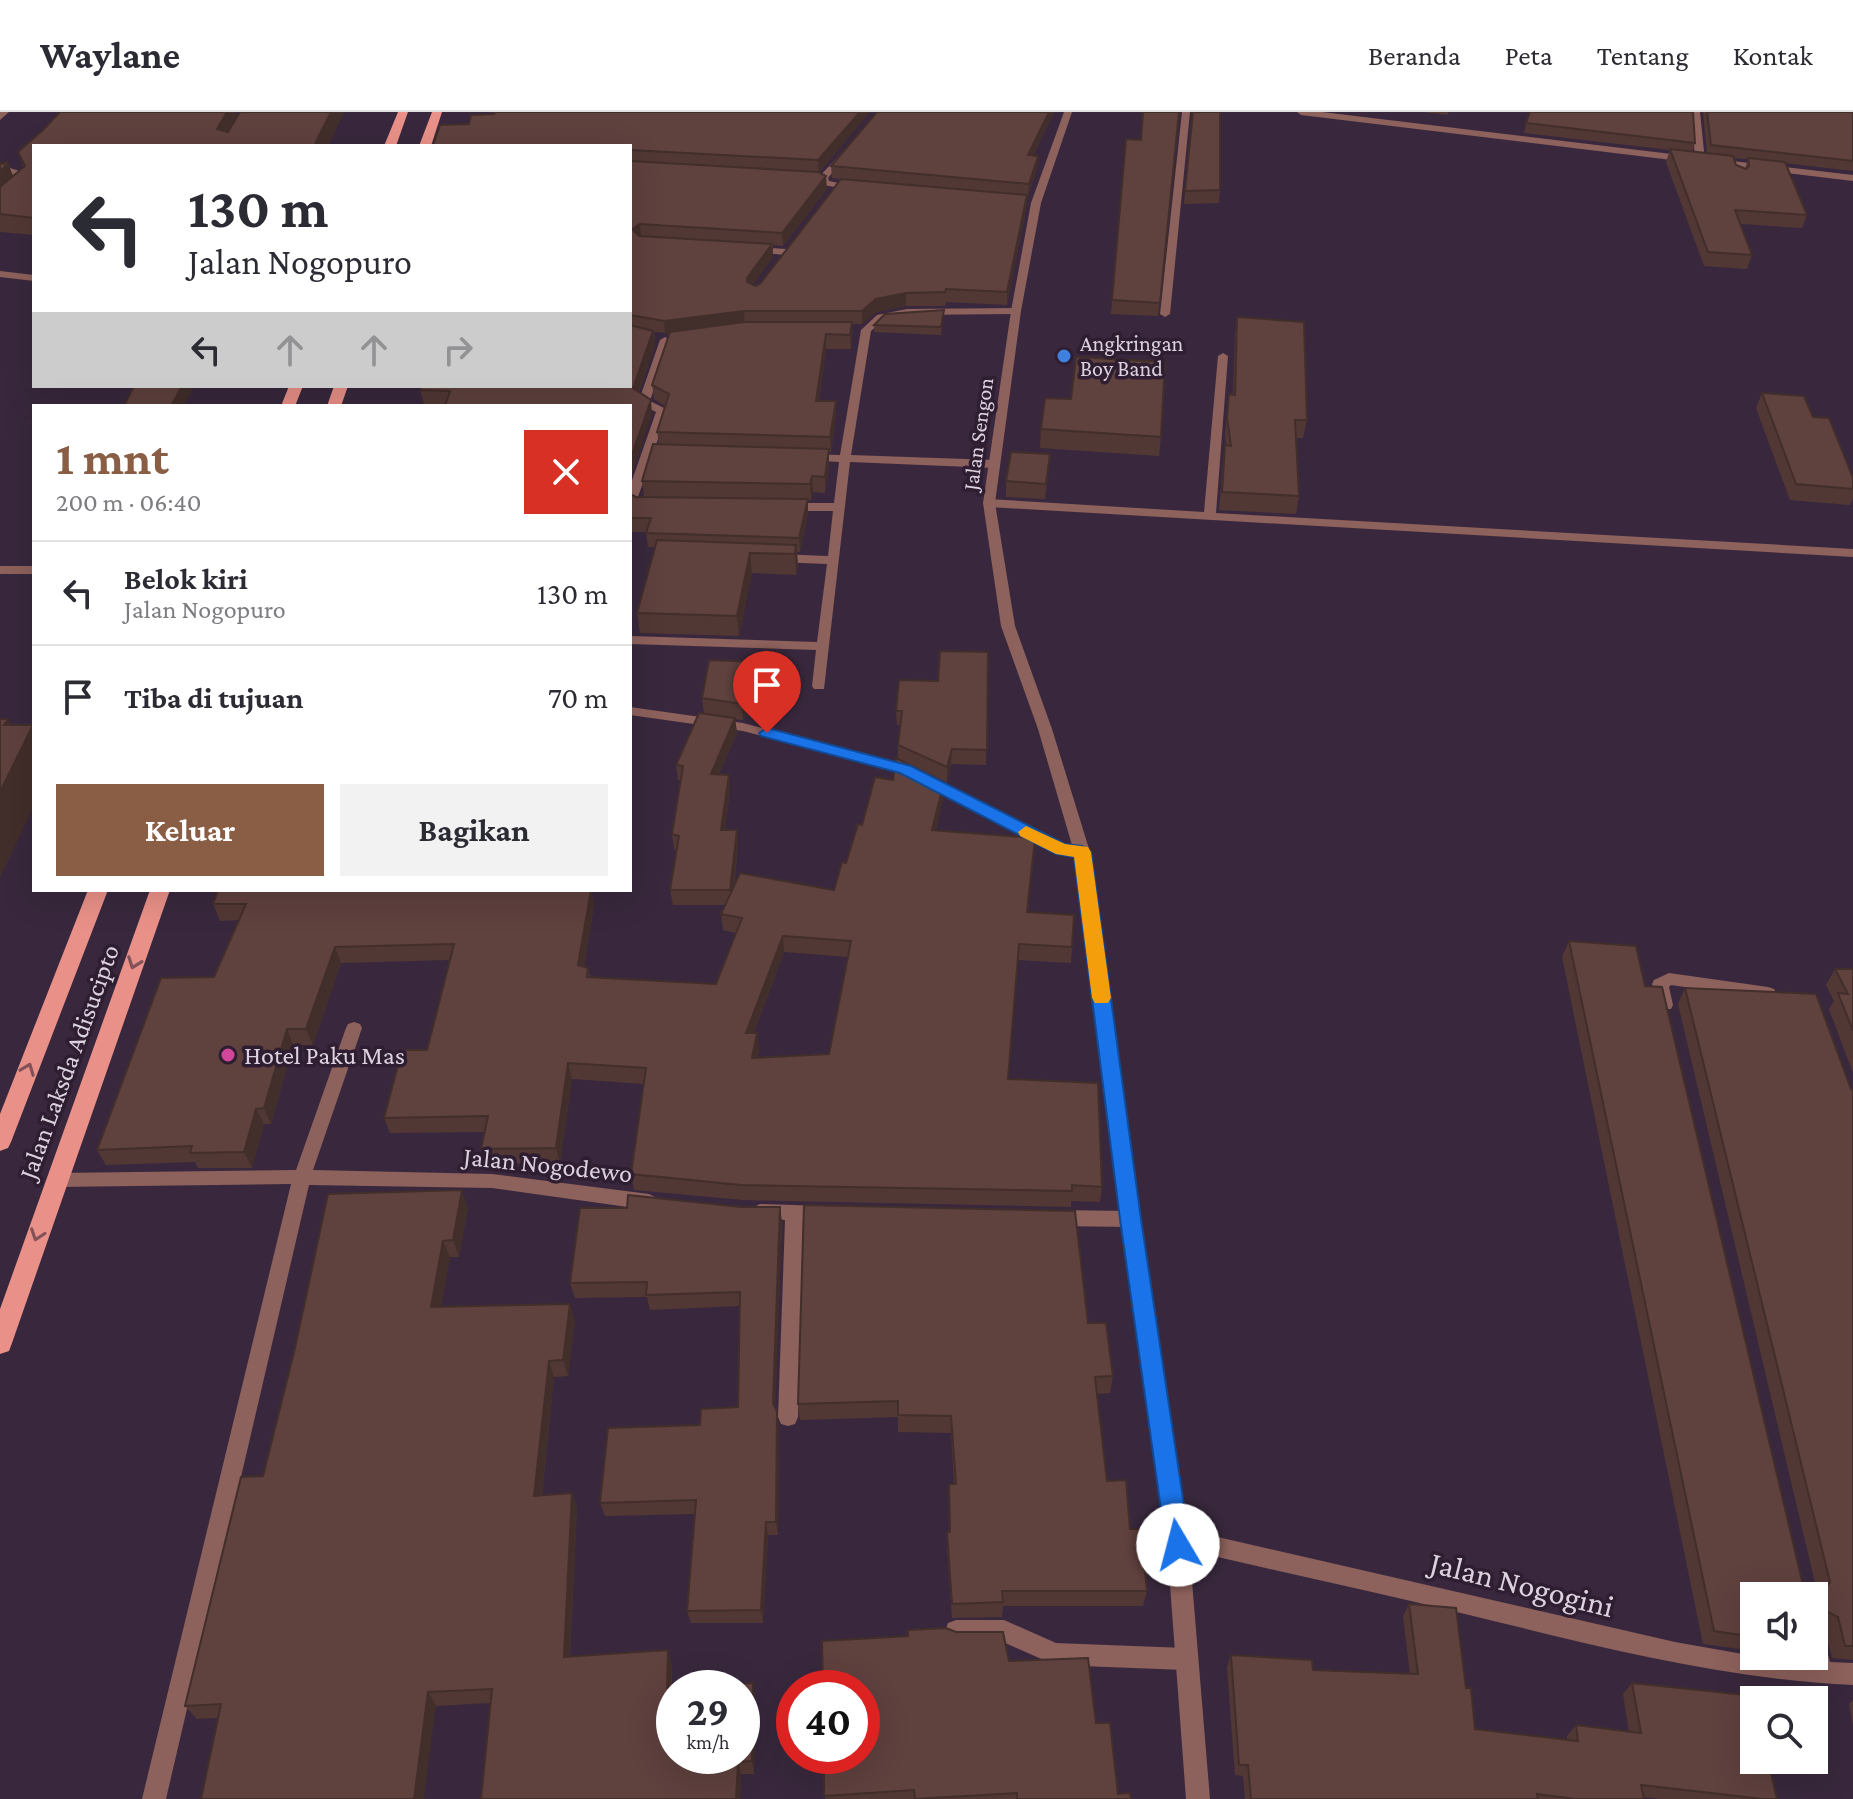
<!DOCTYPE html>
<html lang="id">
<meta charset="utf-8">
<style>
:root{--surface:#fff;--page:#f2f2f3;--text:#2b2b33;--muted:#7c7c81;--line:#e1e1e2;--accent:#8a5d45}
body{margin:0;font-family:"Crimson Pro",serif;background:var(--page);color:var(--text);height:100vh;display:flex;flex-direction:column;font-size:30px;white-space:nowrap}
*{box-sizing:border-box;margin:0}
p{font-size:26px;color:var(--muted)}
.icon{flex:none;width:44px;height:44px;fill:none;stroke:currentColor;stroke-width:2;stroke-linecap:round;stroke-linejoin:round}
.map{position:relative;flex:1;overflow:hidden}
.side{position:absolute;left:32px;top:292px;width:600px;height:488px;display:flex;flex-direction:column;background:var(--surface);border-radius:0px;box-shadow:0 8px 32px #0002}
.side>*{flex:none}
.guide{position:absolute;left:32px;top:32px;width:600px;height:244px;border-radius:0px;box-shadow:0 8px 32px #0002;background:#fff;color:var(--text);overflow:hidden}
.buttons{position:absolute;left:1740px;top:1470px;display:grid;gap:16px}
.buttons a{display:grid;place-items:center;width:88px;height:88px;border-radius:0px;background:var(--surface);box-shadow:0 8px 32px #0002;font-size:40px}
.speed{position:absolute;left:656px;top:1558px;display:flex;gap:16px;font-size:40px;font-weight:700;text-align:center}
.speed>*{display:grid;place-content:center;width:104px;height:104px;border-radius:50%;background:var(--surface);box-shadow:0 8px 32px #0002;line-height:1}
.speed small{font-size:20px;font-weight:400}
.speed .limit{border:12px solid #d22;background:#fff;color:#111}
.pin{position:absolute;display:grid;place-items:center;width:68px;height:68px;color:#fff;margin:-82px -34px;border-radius:50% 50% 50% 0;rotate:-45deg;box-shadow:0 0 8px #0007}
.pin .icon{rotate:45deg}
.me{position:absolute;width:88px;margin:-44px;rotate:352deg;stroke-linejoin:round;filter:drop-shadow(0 0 6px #0008)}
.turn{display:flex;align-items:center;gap:28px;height:168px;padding:0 24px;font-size:36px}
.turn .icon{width:104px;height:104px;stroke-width:2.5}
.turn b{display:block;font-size:56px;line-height:68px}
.lanes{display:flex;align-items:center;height:76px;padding:0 24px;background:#0003;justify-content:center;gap:40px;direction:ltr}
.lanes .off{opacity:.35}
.round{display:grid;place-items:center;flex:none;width:84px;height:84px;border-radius:0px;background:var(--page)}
.summary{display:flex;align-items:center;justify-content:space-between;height:136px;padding:0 24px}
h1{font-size:48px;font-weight:700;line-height:60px;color:var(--accent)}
.action{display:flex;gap:16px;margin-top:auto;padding:16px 24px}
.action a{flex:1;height:92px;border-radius:0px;background:var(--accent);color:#fff;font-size:32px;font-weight:700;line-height:92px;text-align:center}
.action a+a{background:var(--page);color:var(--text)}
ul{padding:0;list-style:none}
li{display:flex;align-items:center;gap:24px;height:104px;padding:0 24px;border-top:2px solid var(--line)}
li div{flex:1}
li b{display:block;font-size:30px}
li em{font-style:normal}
header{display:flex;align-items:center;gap:48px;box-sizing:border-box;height:112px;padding:0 40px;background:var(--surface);border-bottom:2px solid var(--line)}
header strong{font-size:38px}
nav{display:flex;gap:44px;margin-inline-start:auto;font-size:28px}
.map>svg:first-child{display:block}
</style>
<header>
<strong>Waylane</strong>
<nav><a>Beranda</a><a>Peta</a><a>Tentang</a><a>Kontak</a></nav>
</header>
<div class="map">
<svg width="1853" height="1687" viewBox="0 0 1853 1687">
<rect width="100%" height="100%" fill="#39283d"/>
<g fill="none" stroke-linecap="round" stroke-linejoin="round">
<path fill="#8d615c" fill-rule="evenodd" d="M0,0h9l-9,8z
M1182,0h8l-20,202 -5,3 -5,-3z
M1692,0h8l5,49 -5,3 -5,-3z
M845,37l4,3 -21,26 1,3 28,6v4l-34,-6 -5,-7z
M0,53l23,7 6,11 -29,24v-8l19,-17 -3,-6 -16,-5z
M752,135l35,2 5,3 -5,3 -38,-3 -2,-2z
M907,197l109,-1 5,3 -5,3 -109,1 -23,4 -13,12 -20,124 143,5 6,4 -6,4 -144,-6 -26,227h-10l-2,-3 4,-36 -186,-6v-8l187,6 10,-78 -50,-2 -6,-4 6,-4 51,2 5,-45h-45l-6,-4 6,-4h46l5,-41 -31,-2 -6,-3 6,-3 32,1 21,-125 16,-15z
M665,225l5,3 -20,61 18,9 -30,87 13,7 -6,4 -15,-4v-18l26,-74 -18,-9 22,-63z
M1223,241l5,3 -12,157 637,36v8l-864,-50 -6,-4 6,-4 215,13 14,-156z
M0,454h34v8h-34z
M630,595l113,16 167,43 155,79 17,2 8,5 -8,5 -25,-3 -157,-82 -157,-41 -113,-16z
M1669,861l99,14 6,2 2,4 -2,4 -6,2 -97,-14 -2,2 4,18 -2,4h-12l-7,-25 2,-4z
M354,910l6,2 2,4 -49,142 179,4 157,20 6,3 3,5 -3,5 -6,3 -157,-22 -183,-3 -143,614h-24l149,-615 -235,3 -6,-2 -3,-5 3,-5 6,-2 240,-3 50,-142 2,-4z
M760,1092l65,2 6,3 3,5 -3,5 -28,2 -5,196 -3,7 -7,2 -7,-2 -3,-7 7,-197 -31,-3 -3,-5 3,-5z
M1056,1098l74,1 6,3 3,5 -3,5 -6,3 -74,-1 -6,-3 -3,-5 3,-5z
M1178,1423h31l466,107 79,14 54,5 -1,-5h7v-28l8,3 8,31 23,1v22c-132,-6 -260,-40 -388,-71 -85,-21 -171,-39 -256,-59h-31l-7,-3 -4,-7 4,-7z
M956,1508h48l52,23 129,5 8,3 3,8 -3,8 -8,3 -130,-5 -52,-23h-47l-8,-3 -3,-8 3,-8z"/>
<path fill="#8d615c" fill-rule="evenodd" d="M1064,0h8l-31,91 -20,108 -26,192 20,123 37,103 38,123 49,367 50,326 21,254h-24l-19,-254 -46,-326 -47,-367 -36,-123 -37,-103 -18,-123 28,-192 20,-108z
M1297,0h25l366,44 4,3 -4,3 -387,-47z
M1715,47l138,16v6l-141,-17 -2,-2z
M0,159l34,4v6l-34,-4z"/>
<path fill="#e99188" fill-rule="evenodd" d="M398,0h10l-12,34h-12z
M432,0h10l-11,34h-12z
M289,274h14l-8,20h-14z
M334,274h14l-7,20h-14z
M88,778h20l-97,252 -3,6 -8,3v-37z
M150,778h20l-158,453 -3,8 -9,3v-45z"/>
</g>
<path fill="#523835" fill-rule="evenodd" d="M60,0h175l2,6 3,-6h104l-16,34h-294v89l-34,-3v-69l4,1 3,-3 6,15 10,-9 -5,-15 25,-22z
M870,0l-51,60 8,17 -44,57 -10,-1v12l-21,28 3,1 5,-2 80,-105 -8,-1 -1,-12 46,-54h177l-21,44h5l-1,12 -9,28h-1l-1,12 -19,97 -61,-3 -1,4h-39l-30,6 -14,12h-10l-1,25h-25l-7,52h17v14l-5,37h-2v13l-4,28 -12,-1 -2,8h-3v14l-8,38h-3l1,14 -2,9 -44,-2 -13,63 -99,-3 -3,-20 18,-66h-7l-2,-15h-16v-38l6,3h8l-2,-16 17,-37 -2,-12 8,-26 -11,-7 -2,-14 17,-52 -15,-1 1,12 -16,48 13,22 -22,-8 -206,-2 -4,-14 210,-4v-240z
M1179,0l-21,204 -47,-2 15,-175 15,1z
M1193,0l27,78 -1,13 -35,1z
M1424,0h25l-2,3z
M1703,0h150v59l-68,-8 22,52 -5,13 -61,-4 11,31 -5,14 -43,-3 -38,-104 4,-12 -146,-17 2,-10 169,20 -3,9 15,1zM1733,46l15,1 -3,10 -9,-4z
M944,198l-3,25 -67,-3v-7z
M1237,205l70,103 -4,18h-7l3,58 -3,18 -77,-4 4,-46 3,-19 -1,-9 2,-24 2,-18 4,1 2,-60z
M1762,281l51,24 40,61v20l-3,7 -60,-5 -34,-92z
M1041,317l120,8 -2,19 -119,-8z
M1050,342l-5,45 -39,-2v-16z
M988,540l-2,113 -35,-1 -4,18 -36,-16 33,16 -1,16 -7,32 99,8 -7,74 44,35 -1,16 -53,-3 -10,119 94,108 -2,15 -29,-1v6l-328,-7 -109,-10 -3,-16 13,-90 -72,-5 -12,84 -74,1 -5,-15 3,-17 -94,1 -6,-15 43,-68 23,-90 -109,3 -28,82h-20l-22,79h-7l-12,44h-54l-3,-6 -89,3 -9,-15 117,-173 25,-57 -19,1 -7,-17 300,-13 78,-1 3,15 -10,62 4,1 2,9 126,7 20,-51 -13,-3 -2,-16 4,-9h-52l-3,-15 7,-40 -3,-1 -2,-15 9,-54h-3l-2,-15 28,-51 -2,-16 59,-20 -18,42 -8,-1 2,14 -18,41 10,1 1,14 -5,41h12l1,15 -4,42 100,3 28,-65 31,-45 5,-21v-14l2,-20h-3l-1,-14 42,-30zM784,840l64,5 -19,97 -72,3 2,-8 -5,-16z
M1569,829l76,45 158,599 13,2 -138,-583 7,-16 168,102v570l-21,-2 -7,-28h-1l-10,20v-54h-60v55l-51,-7 -141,-687z
M1835,857h18v104l-24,-64 5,-8 -8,-16z
M468,1096l-9,49h-9l-9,50 134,13 -7,56 -14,1 -12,119 30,-3 5,15 -7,149 102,7v24l83,9 -1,77h-13l-1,25h-259l9,-96 -293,16 -12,-13 78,-230z
M782,1110l-7,186 4,18 -1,109h-10l-5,88h-72l-4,-12 8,-97 -90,2 -5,-13 100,-78 38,-18 2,-101 -90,4 -3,-13 -72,1 -5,-15z
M1088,1211l25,53 -3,17 -13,1 10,87 23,48 17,62 -4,15h-140l-1,11 -50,1 -5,-70v-16h3l-1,-48h5l-3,-51 -53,-1v-15l-98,3 -2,-16z
M1409,1492l57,84 9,41 92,10v-3l9,-11 53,7 -6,-38 9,-11 145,116h-115l-19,-2 1,2h-399l-2,-23 -8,-1 -8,-108 4,-12 82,15 97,4 -7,-58z
M1009,1549l87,62 22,71 13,5h-306l-1,-43z
M1853,1588v26l-4,-22z"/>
<path fill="#422e2b" d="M225,0h10l2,8 -15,26 -5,-17z
M331,0h13l-16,34h-14z
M860,0h10l-51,61 -1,-13z
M1049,0h5l-27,56 1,-13z
M1038,44l-1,12 -9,28 1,-12z
M8,52l7,17 -15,15v-25z
M826,64l1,13 -44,57 -1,-13z
M1027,83l-1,13 -19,97v-13z
M640,112l1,13 -9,-8z
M772,132l1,13 -25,34 -1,-13z
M906,181v13l-30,6 -14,12v-13l14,-12z
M744,199l1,13 -80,10 -1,-13z
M852,210v14l-1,13 -1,-14z
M653,219l2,13 -20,58 -2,-14z
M826,222v15l-9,66 -1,-14z
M182,274h12l-10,20h-13z
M651,288l1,14 -22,66v-20z
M836,289v14l-5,37 -1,-15z
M829,337v16l-4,28v-16z
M812,364l1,16 -2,8 -1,-16z
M808,387v15l-8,38 -1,-14z
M796,433l2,21 -2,9 -1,-21z
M750,441l2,20 -13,63 -2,-20z
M759,550l2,16 -18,42 -2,-16z
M735,606l2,15 -25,56 -1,-15z
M8,607l14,28 11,-22 1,1v79l-34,73v-86l4,-67z
M952,637l-1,15 -4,18v-15z
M729,663l1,14 -7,56 -2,-15z
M944,670l-1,16 -11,48v-16z
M737,718l1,15 -7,60 -1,-15z
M591,778l3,15 -12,76 -4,-16z
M783,824l1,16 -36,97 -2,-16z
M335,835l6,16 -28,82 -7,-16z
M287,917l6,16 -22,79 -7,-16z
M757,921l2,16 -5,24 -2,-15z
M568,951l4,16 -12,84 -4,-15z
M256,997l8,15 -12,44 -8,-16z
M462,1078l6,18 -9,49 -6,-17z
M780,1095l2,15 -7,195 -2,-14z
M443,1129l7,16 -12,67 -7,-17z
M570,1192l5,16 -7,56 -5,-16z
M549,1249l5,16 -14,134 -6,-15z
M777,1300l2,14 -1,109 -2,-13z
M572,1381l5,15 -8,163 -5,-14z
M766,1410l2,13 -5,88 -2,-13z
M668,1538l4,14 -1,38 -4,-14z
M753,1571l2,14 -1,77 -2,-13z
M428,1580l8,13 -12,94h-10z
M738,1650l3,12 -1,25h-4z"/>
<path fill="#5f413e" stroke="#422e2b" stroke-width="2" fill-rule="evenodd" d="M60,0h167l-10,17 11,3 12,-20h91l-17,34h-280v72l-34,-4v-27l25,-21 -7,-14 25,-22z
M495,0h365l-42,48 -188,-10v-4h-197l7,-21 29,-1 2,-9 23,-1z
M877,0h172l-21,43 10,1 -9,28 -198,-18z
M1143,0h36l-19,191 -48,-3 14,-161 15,1z
M1193,0h27v78l-35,1z
M1530,0h163l2,31 -169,-20z
M1707,0h146v49l-142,-16z
M1670,37l63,7 3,9 10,4 3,-3 -1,-8 37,4 22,53 -72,-5 17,45 -44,-3z
M7,49l1,3 -8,7v-8l4,1z
M630,49l188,11 8,4 -44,57 -142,-9 -8,5 7,7 133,8 -25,34v4l8,4 5,-2 81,-105 186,16 -20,97 -61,-3 -1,3 -39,1 -30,6 -14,12h-118l-80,10 -34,-6z
M944,198l-3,17 -67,-2 11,-11z
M1237,205l67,5 3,98h-12l4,76 -77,-4 3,-47 6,1 -4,-28 2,-24 6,1z
M744,210h108l-2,13 -24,-1 -10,67h20l-6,36 -173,-5 12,-38 -17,-9 18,-53z
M630,213l23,6 -20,57 18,12 -21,60v-54h-185l5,-15 -30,-1 2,-4h208z
M1076,245l89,5 -4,75 -120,-8 4,-31 26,1z
M134,274h48l-11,20h-47z
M1762,281l42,3 9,21 16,1 24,60v11l-57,-5z
M653,332l176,5 -4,28 -13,-1 -2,8 -168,-3z
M1011,340l39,2 -4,30 -40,-3z
M630,382l6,3 172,2 -9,39 -153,-5 5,-15h-21z
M657,428l139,5 -1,9 -45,-1 -13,63 -100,-3z
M940,539l48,1 -1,98 -35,-1 -5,18 -49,-22 4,-34h-6l3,-31 39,1z
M709,548l50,2 -18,42 -39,-6z
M699,601l36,5 -24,56 18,1 -8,55h16l-7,60h-60l9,-54 -7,-2 11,-68 -7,-1z
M0,607h8l-4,6h29l-33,67z
M896,646l48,24 -12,48 103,8 -8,74 47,3 -2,32 -53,-3 -11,135 90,4 4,104 -30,-2v6l-331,-6 -110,-11 15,-106 -78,-5 -12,85 -75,1 7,-33 -104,2 18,-68h25l27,-106 -119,3 -29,82h-19l-23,79 -8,1 -12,43 -54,1 2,-7 -95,4 64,-172 53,-1 32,-73h-33l5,-14h288v1l85,-1 -13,75 10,3 -1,9 129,7 26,-66 -21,-4 19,-41 94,17 8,-28 4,1 12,-39 4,1 13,-48 18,3zM783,824l68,5 -22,113 -77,4 5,-25h-11z
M1569,829l67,5 9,40 17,1 141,598 23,3 4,-6 -145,-594 131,6 35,95 2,1v556h-8l-7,-29 -10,-5 -5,3 1,25 -8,5h-2v-49h-60v41l-40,-6z
M1835,857h18v62l-15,-38 10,1z
M462,1078l-9,50 -10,1 -12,66 139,-3 -7,56 -14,1 -15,135 38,-3 -8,164 104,-7 -1,38 86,-5 -1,78 -14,1 -2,37h-255l11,-110 -64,3 -14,107h-213l20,-95 -36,2 56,-229 22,-1 32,-128 33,-154zM674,1576h68v68h-68z
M628,1083l113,12h39l-7,196 4,9 -1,110h-10l-5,88 -74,1 9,-111 -96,3 8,-75 92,-3 1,-16 37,-2 2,-115 -94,3 1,-13 -77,1 10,-75h47z
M804,1093l271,6 13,112h18l7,53 -18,1 12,104 19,-1 4,49h11l6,62h-145l1,11 -51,2 -5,-72h3l-1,-48h7l-5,-68 -53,-1v-14l-100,3z
M1409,1492l47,4 10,80h5l4,41 103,12 -2,-16 65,8 -9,-50 123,13 -1,64h14l9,39h-14l-122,-14 3,14h-69l-38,-5 1,5h-287l-3,-34h-9l-8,-110 81,5 1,10 105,4z
M946,1516l10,4h47l6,29 79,-3 8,65h14l8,71 12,-1 1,6h-114v-6l-102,6 -1,-9 -90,6v-40h38v-68h-39l-1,-47 86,-5v-6z"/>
<defs><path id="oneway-chevron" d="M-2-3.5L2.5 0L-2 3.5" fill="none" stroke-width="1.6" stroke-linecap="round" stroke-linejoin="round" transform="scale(2)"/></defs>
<g stroke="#835259">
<use href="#oneway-chevron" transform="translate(134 851) rotate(110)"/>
<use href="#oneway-chevron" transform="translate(28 957) rotate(-69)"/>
<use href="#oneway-chevron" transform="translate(37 1123) rotate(109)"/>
</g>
<path fill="#1a73e8" stroke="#114b97" stroke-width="2" d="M767,616l144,38 154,78 17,2 9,6 50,367 49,326 -3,8 -9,3 -9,-3 -3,-8 -46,-326 -46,-362 -18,-3 -156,-81 -139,-37 -2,-3z"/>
<path fill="#f59e0b" d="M1026,714l39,18 23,3 3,5 20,146 -3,5h-13l-3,-5 -18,-141 -18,-3 -36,-18 -2,-4z"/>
<circle fill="#3f7fe0" stroke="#2f1e32" stroke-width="3" cx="1064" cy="244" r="8"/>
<circle fill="#d1479c" stroke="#2f1e32" stroke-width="3" cx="228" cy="943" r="8"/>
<g text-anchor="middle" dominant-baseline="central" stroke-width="7" stroke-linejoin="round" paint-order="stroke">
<g font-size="22" fill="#dcd1de" stroke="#2f1e32" text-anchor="start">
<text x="1080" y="231">Angkringan<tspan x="1080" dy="25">Boy Band</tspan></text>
</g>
<g font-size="22" fill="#dcd1de" stroke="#2f1e32">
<text transform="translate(978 322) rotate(-82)">Jalan Sengon</text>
</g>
<g font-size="26" fill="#dcd1de" stroke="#2f1e32" text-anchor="start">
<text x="244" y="943">Hotel Paku Mas</text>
</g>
<g font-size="26" fill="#dcd1de" stroke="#2f1e32">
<text transform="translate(69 950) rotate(-70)">Jalan Laksda Adisucipto</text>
<text transform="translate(548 1053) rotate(6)">Jalan Nogodewo</text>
</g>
<g font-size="32" fill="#dcd1de" stroke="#2f1e32">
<text transform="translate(1522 1472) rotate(14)">Jalan Nogogini</text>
</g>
</g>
</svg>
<div class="buttons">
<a><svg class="icon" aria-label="sound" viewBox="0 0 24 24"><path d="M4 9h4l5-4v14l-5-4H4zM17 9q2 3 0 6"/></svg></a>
<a><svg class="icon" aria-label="search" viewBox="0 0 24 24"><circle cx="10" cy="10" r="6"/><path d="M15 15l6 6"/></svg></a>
</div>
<div class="speed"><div>29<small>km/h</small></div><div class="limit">40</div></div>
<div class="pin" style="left:767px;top:621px;background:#d93025"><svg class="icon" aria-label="arrive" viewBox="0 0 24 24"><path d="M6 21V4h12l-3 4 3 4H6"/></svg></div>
<svg class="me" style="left:1178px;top:1433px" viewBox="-20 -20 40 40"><circle r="19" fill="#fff"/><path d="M0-13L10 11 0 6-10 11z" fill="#1a73e8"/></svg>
<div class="guide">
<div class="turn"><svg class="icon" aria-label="left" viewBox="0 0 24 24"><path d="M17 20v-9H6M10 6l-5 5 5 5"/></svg><div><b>130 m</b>Jalan Nogopuro</div></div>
<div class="lanes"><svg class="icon" aria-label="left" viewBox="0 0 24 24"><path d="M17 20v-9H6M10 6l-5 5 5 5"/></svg><svg class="icon off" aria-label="ahead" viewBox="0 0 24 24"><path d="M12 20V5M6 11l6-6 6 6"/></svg><svg class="icon off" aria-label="ahead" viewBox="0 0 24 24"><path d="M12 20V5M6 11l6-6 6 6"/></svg><svg class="icon off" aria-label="right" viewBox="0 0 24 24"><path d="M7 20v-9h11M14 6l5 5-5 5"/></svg></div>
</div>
<section class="side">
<div class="summary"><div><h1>1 mnt</h1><p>200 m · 06:40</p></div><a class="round" style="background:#d93025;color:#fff"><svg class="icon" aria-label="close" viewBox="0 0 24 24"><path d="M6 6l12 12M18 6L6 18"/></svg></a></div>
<ul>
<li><svg class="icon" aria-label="left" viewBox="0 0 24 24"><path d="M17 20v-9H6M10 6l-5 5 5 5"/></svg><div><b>Belok kiri</b><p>Jalan Nogopuro</p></div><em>130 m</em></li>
<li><svg class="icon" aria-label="arrive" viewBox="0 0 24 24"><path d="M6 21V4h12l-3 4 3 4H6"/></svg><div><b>Tiba di tujuan</b></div><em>70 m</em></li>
</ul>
<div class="action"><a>Keluar</a><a>Bagikan</a></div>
</section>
</div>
